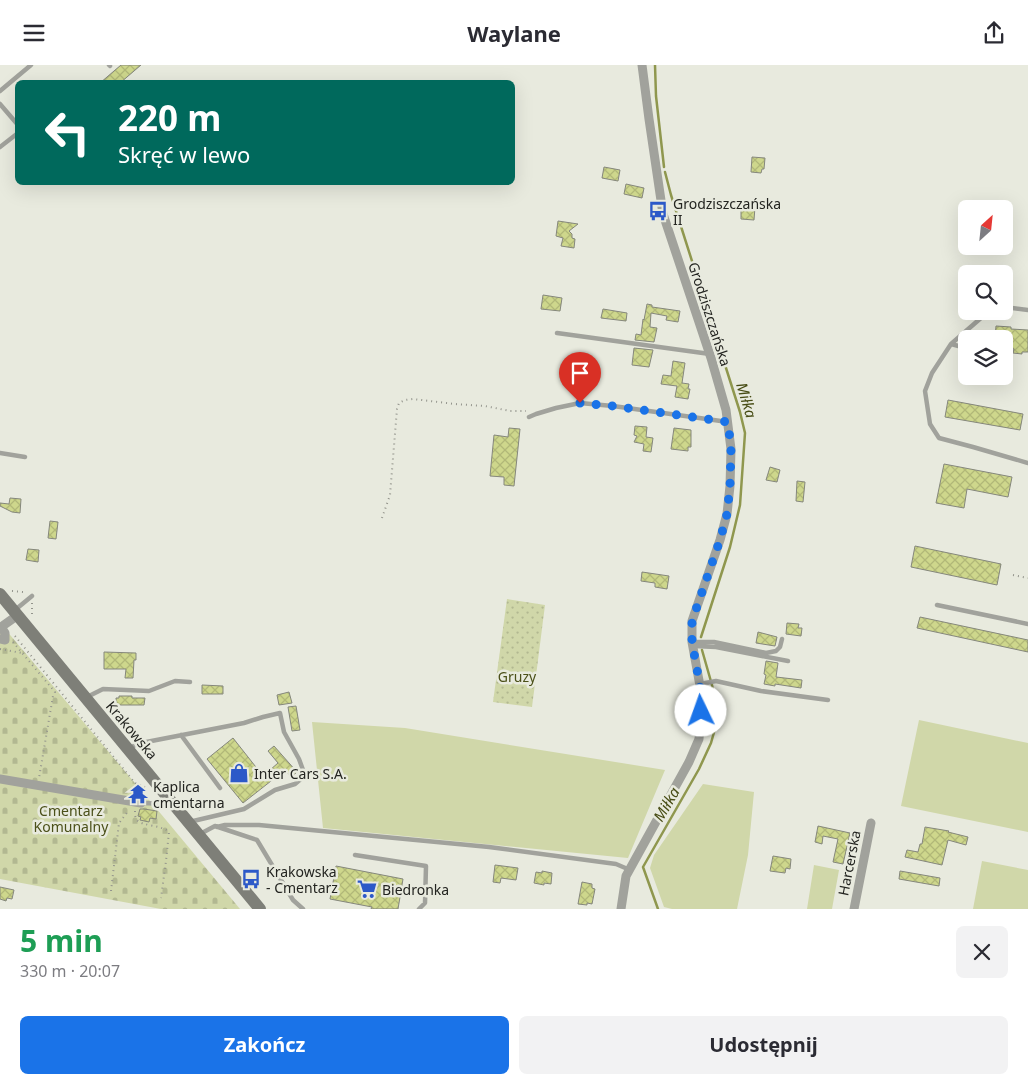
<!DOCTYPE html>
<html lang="pl">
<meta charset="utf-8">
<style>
:root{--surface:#fff;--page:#f2f2f3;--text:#2b2b33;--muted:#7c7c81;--accent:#1a73e8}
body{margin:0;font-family:"Noto Sans",sans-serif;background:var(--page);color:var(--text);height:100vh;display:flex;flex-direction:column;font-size:19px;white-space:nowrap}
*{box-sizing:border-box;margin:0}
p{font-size:16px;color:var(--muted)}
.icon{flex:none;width:28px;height:28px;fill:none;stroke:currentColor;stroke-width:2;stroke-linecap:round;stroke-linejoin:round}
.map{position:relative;height:844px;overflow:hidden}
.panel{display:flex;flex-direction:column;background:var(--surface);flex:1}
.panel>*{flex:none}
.top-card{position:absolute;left:15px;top:15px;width:500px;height:105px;border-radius:8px;box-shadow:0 5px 20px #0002;background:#00695c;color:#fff;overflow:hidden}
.needle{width:32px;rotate:27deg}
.buttons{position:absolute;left:958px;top:135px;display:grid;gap:10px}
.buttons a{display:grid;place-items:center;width:55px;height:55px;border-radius:8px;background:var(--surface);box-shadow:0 5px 20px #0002;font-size:25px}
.pin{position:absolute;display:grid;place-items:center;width:42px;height:42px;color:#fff;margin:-51px -21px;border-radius:50% 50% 50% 0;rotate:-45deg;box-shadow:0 0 5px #0007}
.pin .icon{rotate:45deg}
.me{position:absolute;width:55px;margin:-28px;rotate:357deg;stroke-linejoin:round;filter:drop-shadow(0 0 4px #0008)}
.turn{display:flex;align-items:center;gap:18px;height:105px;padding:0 20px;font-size:22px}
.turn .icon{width:65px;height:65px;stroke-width:2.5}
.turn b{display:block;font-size:35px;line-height:42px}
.round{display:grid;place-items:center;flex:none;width:52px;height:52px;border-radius:8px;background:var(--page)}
.summary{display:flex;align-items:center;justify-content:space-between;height:85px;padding:0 20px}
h1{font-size:30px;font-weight:700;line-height:38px;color:#1e9e55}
.primary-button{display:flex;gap:10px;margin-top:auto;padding:10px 20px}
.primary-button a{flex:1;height:58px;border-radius:8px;background:var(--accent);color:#fff;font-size:20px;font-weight:700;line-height:58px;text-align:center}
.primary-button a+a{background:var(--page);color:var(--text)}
header{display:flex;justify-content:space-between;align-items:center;height:65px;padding:0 20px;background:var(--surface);font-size:22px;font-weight:700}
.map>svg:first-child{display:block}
</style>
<header><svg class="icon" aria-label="menu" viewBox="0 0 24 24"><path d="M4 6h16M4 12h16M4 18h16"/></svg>Waylane<svg class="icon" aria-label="share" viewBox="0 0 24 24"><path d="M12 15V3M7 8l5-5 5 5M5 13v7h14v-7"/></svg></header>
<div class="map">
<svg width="1028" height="844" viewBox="0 0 1028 844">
<defs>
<pattern id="grass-dots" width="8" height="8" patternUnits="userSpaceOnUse" patternTransform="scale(1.25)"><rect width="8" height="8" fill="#d0d7a9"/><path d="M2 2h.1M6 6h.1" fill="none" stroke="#b2b891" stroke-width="1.8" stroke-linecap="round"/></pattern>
<pattern id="cemetery-stones" width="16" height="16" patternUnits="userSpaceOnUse" patternTransform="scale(1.25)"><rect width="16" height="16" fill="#d0d7a9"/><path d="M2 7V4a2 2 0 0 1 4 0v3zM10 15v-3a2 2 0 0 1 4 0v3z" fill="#b2b891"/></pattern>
<pattern id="building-cross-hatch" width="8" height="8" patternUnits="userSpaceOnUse" patternTransform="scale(1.25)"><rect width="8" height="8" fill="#ced78c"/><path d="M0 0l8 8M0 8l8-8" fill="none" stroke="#b1b878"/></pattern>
</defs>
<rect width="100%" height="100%" fill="#e8eade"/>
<path fill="url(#grass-dots)" d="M507,534l38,6 -13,102 -39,-5z"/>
<path fill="url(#cemetery-stones)" d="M0,558l161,191 79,95h-79l-161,-30z"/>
<path fill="#d0d7a9" d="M919,655l109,23v89l-127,-26z
M312,657l93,6 260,42 -37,88 -305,-30z
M703,719l51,8 -6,63 -11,54h-65l-8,-2 -14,-39 4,-13z
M982,796l46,9v39h-55z
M814,800l25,5 -7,39h-25z"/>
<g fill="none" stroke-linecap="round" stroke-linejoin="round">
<path stroke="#8f974e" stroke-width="2.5" d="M655,0l1,31 8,71
M665,107l6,23 69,217 5,21 -5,72 -10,42 -29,90
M658,844l-15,-42 56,-98 12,-26 7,-25 -6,-33 -10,-35"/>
</g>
<path fill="url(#building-cross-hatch)" stroke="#85877c" d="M121,0h20l-21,18h-20z
M752,92l13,1 -1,11h-2l-1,4 -10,-1z
M604,102l16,3 -2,11 -16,-3z
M626,119l18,4 -2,10 -18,-4z
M741,141l14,1 -1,13 -13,-1z
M558,156l20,3 -9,7 3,3v4l3,1 -1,9 -13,-2 2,-8 -7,-2z
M543,230l19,3 -2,13 -19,-2z
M647,239l5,1v2l28,4 -2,11 -12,-2 1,-4 -16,-3 -1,14 7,1 -3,14 -19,-2 1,-6 5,1 2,-16 1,1z
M603,244l24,4 -1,8 -25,-3z
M996,261l15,1v2l17,1v22h-6v2l-9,-1 1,-4 -10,-1v-9h-9z
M634,283l19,2 -4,17 -17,-2z
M673,296l12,2 -3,20 7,1 -1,5h2l-2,10 -13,-2 2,-11 -16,-2 2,-9 8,1z
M948,335l75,14 -3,16 -75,-13z
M635,361l12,1 -1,10 7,1 -2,14 -8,-1 1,-7 -10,-2 3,-6 -3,-1z
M509,363l11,1 -6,57 -10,-1v-8l-14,-1 4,-41 14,2z
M674,363l17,2v17h-3v4l-17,-2z
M944,399l68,13 -4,20 -41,-8 -3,19 -28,-5z
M770,402l10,3 -3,12 -11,-2z
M797,416l8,1 -2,20 -7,-1z
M10,433l11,1 -1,14 -8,-1 -12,-6v-3l9,1z
M50,456l8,1 -2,17 -8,-1z
M915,481l86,18 -4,21 -86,-18z
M28,484l11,1 -1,12 -12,-2z
M642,507l27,4 -2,13 -12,-2v-4l-14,-2z
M920,552l108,23v12l-111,-24z
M787,558l12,1 -1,4h4l-1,8 -15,-2z
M758,567l19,5 -2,9 -19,-3z
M104,587l32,1v7h-2l-1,18h-8l1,-9h-22z
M766,596l12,2 -2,14 26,3 -1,8 -26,-4v2l-11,-2 2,-9 -2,-1z
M202,620l21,1v8h-21z
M289,627l3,11 -13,2 -2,-10z
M119,631h13v2h13l-1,7h-28v-7h3z
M296,641l4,24 -8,1 -4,-24z
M233,673l30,38 15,-13 -10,-12 6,-5 23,26 -6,5 -6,-7 -42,33 -36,-44z
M140,744h4l13,2 -1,8 -6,-1 -1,4 -9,-2 1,-3 -3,-1z
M818,761l32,7 -7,31 -10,-2 5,-23 -15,-3 -1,8 -7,-2z
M925,762l24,4 -1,1 20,5 -2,8 -18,-5 -6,25 -37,-8 2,-7 11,2 2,-8h2z
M773,791l18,3 -1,10 -4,-1 -1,5 -15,-2z
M495,800l23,3 -2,12 -15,-2 -1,5 -7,-1z
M336,801l67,13 -5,30h-27l1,-2 -42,-8z
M542,806l10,2 -1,11 -7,-1v2l-10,-2 2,-11 6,1z
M900,806l40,7 -1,8 -40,-7z
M582,817l10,2v4l3,1 -3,15 -5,-1v2l-9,-1z
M0,822l14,3 -2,9 -5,-1 -1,3 -6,-2z"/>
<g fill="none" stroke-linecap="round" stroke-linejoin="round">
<path stroke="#93948c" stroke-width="2" stroke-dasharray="1 4" stroke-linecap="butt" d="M382,453l8,-23 7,-86 2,-6 6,-3 8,-1 42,5 30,2 25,5h16
M1013,510l15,3
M12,526l11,1 1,2
M32,538v13
M15,571l120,147 10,4
M13,577l42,50 -2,4 -14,82
M0,584l22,4
M191,743l7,-1 3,5
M135,746c0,3 0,7 2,9 4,6 25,5 32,12l-3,29 -5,37
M111,826l8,-68 10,-13"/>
<path stroke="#a1a29c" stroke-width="4.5" d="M109,0l1,1
M0,26l31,-26
M0,39l18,21
M0,82l18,-14
M1004,242l24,3
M989,246l-38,33 -19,29 -7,18 5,33 9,14 34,9 55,16
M557,268l153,21
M951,279l15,4
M529,352l7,-3 20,-6 24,-5 33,3 115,16
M0,388l25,4
M937,540l91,19
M15,545l17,-14
M692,577h22l52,11 10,-2 4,-4 2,-8
M694,581l22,1 72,14
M700,619l16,-3 45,10 67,9
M87,632l16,-8 46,2 26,-10 15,1
M181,670l39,53
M130,684l6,-5 108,-21 19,-6 17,-4 4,19 15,27 4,11 -1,8 -7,6 -20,6 -31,19 -55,13
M141,738l29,1
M217,762l8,-2h34l230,22 127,17 14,6
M200,769l15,-8 42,14 36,60 10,9
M355,790l71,11 -1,37 -6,6"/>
<path stroke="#a1a29c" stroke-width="9" d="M0,574l5,1v-7l-4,-6 17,-12
M0,714l141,24
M621,844l5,-33 63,-114 10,-23 2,-28 -1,-25 -8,-44v-21l28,-81 7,-26 3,-28 1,-37 -5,-39 -15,-52 -48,-144 -14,-95 -7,-54
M854,844l17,-86"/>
<path stroke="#7e7f78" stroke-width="12" d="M0,529l260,315"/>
</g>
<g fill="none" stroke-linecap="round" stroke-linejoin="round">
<path stroke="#1a73e8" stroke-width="9" stroke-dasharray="0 16.2" d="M580,338l33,3 115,16 3,27 -1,37 -3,28 -7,26 -28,81v21l8,44 1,25"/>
</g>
<defs>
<symbol id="bus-bare" viewBox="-9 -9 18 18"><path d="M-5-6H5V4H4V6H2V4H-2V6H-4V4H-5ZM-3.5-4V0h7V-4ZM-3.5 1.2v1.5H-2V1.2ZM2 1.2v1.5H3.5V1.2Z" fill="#2c59c8" stroke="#e8eade" stroke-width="2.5" paint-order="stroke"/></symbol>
<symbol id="shop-bare" viewBox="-9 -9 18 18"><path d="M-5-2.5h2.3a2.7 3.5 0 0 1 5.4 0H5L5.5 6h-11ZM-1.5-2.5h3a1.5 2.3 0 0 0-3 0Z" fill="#2c59c8" stroke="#e8eade" stroke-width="2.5" paint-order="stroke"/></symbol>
<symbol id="temple-bare" viewBox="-9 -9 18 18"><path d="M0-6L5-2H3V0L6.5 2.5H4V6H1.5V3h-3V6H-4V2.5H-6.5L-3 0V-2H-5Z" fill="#2c59c8" stroke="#e8eade" stroke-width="2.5" paint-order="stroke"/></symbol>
<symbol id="supermarket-bare" viewBox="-9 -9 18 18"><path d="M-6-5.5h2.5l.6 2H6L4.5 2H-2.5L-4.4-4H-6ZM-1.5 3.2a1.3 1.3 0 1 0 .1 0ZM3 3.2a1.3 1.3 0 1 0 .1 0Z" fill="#2c59c8" stroke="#e8eade" stroke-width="2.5" paint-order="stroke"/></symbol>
</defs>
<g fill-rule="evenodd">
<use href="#bus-bare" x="644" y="132" width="28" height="28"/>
<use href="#shop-bare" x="225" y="694" width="28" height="28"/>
<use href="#temple-bare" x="124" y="715" width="28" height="28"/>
<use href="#bus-bare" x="237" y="800" width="28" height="28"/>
<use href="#supermarket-bare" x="353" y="810" width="28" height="28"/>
</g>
<g text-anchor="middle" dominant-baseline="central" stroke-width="5" stroke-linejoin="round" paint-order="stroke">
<g font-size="14" fill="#232420" stroke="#e8eade" text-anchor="start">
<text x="673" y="138">Grodziszczańska<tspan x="673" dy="16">II</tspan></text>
<text x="254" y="708">Inter Cars S.A.</text>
<text x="153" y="721">Kaplica<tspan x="153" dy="16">cmentarna</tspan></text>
<text x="266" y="806">Krakowska<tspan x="266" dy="16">- Cmentarz</tspan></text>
<text x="382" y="824">Biedronka</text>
</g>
<g font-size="14" fill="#232420" stroke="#e8eade">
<text transform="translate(710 249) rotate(72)">Grodziszczańska</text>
<text transform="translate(132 665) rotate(50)">Krakowska</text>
<text transform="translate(849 798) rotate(-79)">Harcerska</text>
</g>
<g font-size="14" fill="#4b5019" stroke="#e8eade">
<text x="517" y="611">Gruzy</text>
<text x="71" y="745">Cmentarz<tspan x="71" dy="16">Komunalny</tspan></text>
</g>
<g font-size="15" font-style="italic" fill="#474c14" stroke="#e8eade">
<text transform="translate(747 335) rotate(73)">Miłka</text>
<text transform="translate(666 739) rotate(-60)">Miłka</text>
</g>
</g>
</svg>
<div class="buttons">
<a><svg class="needle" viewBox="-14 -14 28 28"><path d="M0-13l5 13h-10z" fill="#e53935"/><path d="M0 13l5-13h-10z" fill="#7c7c81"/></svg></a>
<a><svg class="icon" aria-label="search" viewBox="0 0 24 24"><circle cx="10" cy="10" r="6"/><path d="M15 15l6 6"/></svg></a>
<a><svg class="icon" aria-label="layers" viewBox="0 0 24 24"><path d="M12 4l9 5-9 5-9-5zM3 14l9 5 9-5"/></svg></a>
</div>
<div class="pin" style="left:580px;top:338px;background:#d93025"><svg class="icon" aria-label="arrive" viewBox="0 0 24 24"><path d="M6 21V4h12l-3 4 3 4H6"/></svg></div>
<svg class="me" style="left:701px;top:646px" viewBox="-20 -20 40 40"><circle r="19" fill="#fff"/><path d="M0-13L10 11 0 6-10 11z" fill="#1a73e8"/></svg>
<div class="top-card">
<div class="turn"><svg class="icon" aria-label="left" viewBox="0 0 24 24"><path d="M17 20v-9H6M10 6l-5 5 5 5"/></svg><div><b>220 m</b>Skręć w lewo</div></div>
</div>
</div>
<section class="panel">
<div class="summary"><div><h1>5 min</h1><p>330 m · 20:07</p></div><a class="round"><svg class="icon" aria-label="close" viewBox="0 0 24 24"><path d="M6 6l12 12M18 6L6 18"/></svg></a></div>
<div class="primary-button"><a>Zakończ</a><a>Udostępnij</a></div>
</section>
